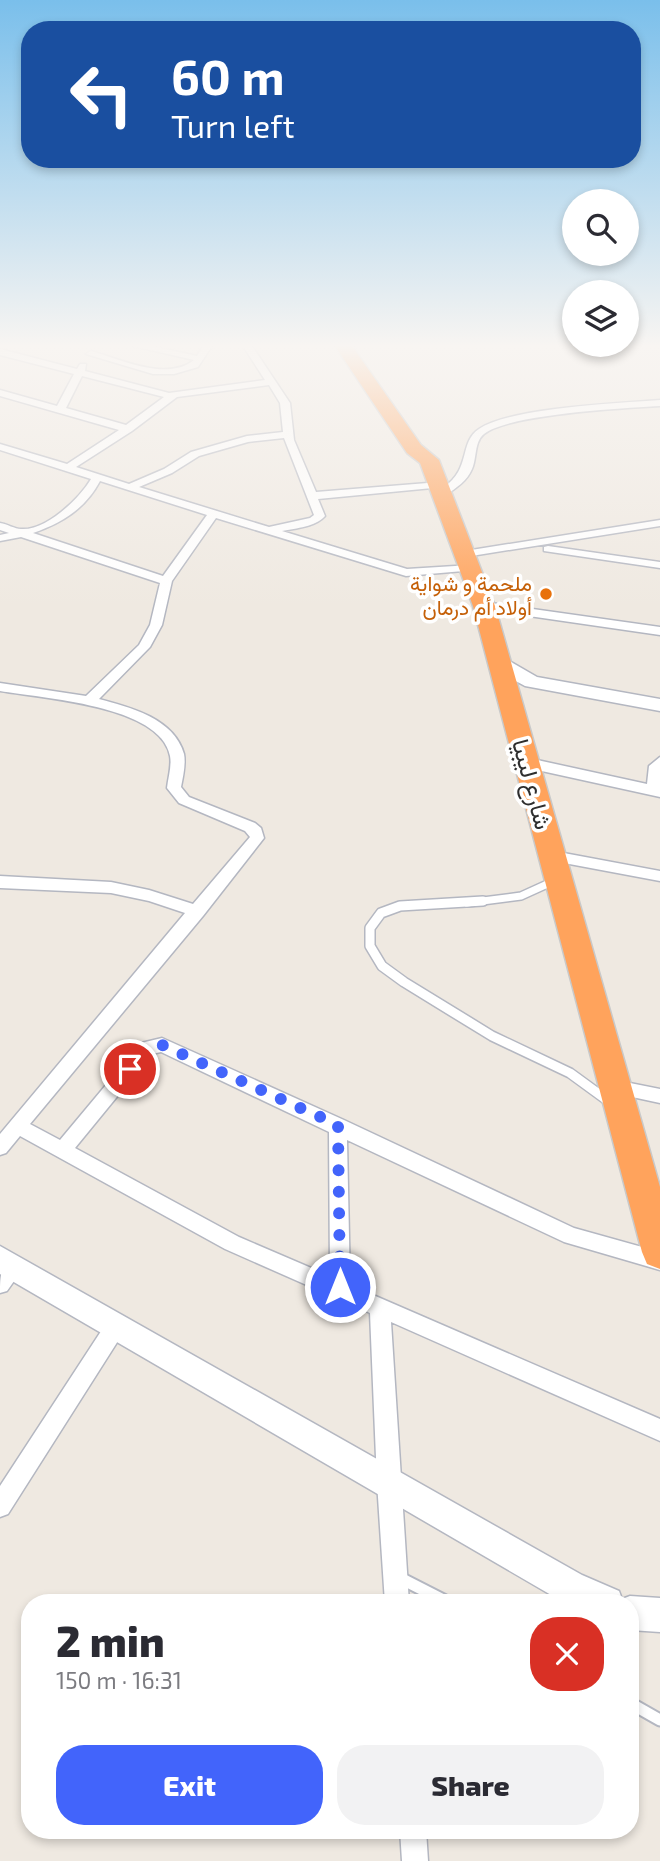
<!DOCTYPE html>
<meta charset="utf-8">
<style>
:root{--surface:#fff;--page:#f2f2f3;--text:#2b2b33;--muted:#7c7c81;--accent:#4264fb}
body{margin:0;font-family:"Exo 2",Vazirmatn,sans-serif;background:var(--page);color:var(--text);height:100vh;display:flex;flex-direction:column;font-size:26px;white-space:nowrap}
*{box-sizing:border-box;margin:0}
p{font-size:23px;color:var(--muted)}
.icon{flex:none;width:38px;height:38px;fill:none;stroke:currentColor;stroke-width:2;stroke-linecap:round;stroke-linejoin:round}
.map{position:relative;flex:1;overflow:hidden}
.panel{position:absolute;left:21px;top:1594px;width:618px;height:245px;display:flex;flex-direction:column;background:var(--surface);border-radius:28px;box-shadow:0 4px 10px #0003}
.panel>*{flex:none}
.hud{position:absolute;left:21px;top:21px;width:620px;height:147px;border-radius:28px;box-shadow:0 4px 10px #0003;background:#1a4fa0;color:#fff;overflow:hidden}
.controls{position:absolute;left:562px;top:189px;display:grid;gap:14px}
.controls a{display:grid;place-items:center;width:77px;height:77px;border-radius:50%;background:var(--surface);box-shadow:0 4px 10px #0003;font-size:35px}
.pin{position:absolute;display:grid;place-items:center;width:60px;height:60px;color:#fff;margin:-30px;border:4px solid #fff;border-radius:50%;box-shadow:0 2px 7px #0007}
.me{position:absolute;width:77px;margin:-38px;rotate:0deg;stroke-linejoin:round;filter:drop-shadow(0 0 5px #0008)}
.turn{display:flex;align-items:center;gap:24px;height:147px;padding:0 35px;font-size:32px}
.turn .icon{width:91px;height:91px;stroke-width:2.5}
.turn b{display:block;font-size:49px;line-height:60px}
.round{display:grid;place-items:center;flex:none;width:74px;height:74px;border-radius:28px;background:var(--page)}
.head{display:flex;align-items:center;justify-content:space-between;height:119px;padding:0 35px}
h1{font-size:42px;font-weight:800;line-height:52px}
.action{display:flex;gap:14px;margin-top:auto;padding:14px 35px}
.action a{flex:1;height:80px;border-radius:28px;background:var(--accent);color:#fff;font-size:28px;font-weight:800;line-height:80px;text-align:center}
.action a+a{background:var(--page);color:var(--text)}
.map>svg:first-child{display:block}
</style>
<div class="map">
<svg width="660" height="1861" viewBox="0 0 660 1861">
<rect width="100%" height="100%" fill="#efe9e1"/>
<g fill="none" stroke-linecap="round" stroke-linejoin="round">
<defs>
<path id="lane-far2" d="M467,903l54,-7 33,-15"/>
<path id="lane-far1" d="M483,901l-83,5 -19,7 -11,15v18l12,20 22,16 88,54 78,37 37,27"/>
<path id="lane" d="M400,1578l49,25
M630,1703l30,17"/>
<path id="street" d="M133,346h18l46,10 6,-10h9l-14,21 -24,7h-21l-67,-20 5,-3c29,8 76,31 103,9z
M243,346h9l38,57 4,37 22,52 124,-10 4,1v4c27,-18 15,-45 35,-58 30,-21 141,-26 181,-29v6c-35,2 -151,8 -176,28 -10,8 -7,24 -12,35 -5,12 -16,19 -26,26l-9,-2 6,-6 -125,12 7,17c-10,11 -28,12 -43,15l125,38 64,-4 4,1v4l-69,6 -190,-58 -44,63 -10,44 -12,22 -51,52c30,8 75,19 85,55 2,10 -1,23 -3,33l8,10 66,26 6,5 3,10 -61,78 -173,208 30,16 81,-97 21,-5 182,82 230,108 86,24v18l-96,-28 -217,-102 3,145 310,134v22l-269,-119 18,281h-24l-8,-121 -7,-169 -145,-64 -205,-113 -14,17 -6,2v-21l185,-221 -36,-12 -38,-8 -111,-5v-12l111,6 38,8 44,14 57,-67 -5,-6 -66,-28 -12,-15c1,-10 5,-22 3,-32 -9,-51 -130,-58 -170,-65v-8l86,13 53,-51 11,-20 10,-42 -139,-46 -21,4v-6l9,-2 -9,-3v-7c7,1 15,6 21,6 25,2 59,-31 70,-50l-91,-29v-6l67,20 52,-34 -119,-34v-6l57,16 17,-32 -74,-19v-6l77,20 3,-5h6l-1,7 84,22 96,-13zM82,376l82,21 -38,28 -60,-17zM269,385l11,18 3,29 -36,4 -56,16 -27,17 -35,15 -53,-17 56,-36 45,-34zM284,438l30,77 -4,3 -41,9 -130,-40 33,-14 27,-17 49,-14zM100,481l107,34 -44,61 -130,-43c29,-10 52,-24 67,-52zM161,1052l168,80 1,144 -91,-39 -164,-89 77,-94z
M660,520v6l-195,31 -6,-3 6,-3z
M548,546l112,16v6l-116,-17v-4z
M484,602l176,25v8l-180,-26 -2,-3z
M660,757v40l-132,-29 -7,-5 7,-5 119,26 2,-18z
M553,851l107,20v10l-112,-21 -2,-4z
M615,1080l45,9v14l-51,-11 -3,-5 3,-5z
M14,1258l7,2 3,7 -17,24 -7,2c0,-15 0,-29 14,-35z
M116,1316l7,3 3,7 -3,7 -115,181 -8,3v-31l109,-167z
M400,1830h26l2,31h-26z"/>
<path id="secondary" d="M499,655l38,22 123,22v12l-135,-25c-14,-7 -25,-13 -35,-26l3,-4z
M0,1246l582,329 37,16 3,8 8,-3 30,2v34l-30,-2v-27h-63l-9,-4 -558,-325z"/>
<path id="highway" d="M335,346h17l69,99 18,15 56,146 165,581v82l-13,-5 -5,-12 -169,-646 -53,-143 -13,-10z"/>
</defs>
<use href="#lane-far2" stroke="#b4b7c1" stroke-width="10"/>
<use href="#lane-far1" stroke="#b4b7c1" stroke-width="12"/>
<use href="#lane" stroke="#b4b7c1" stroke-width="15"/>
<use href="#street" stroke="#b4b7c1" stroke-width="3"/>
<use href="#secondary" stroke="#b4b7c1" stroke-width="3"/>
<use href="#highway" stroke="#c9c9c9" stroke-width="3"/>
<use href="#lane-far2" stroke="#fff" stroke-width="7"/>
<use href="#lane-far1" stroke="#fff" stroke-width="9"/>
<use href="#lane" stroke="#fff" stroke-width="11"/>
<use href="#street" fill="#fff" fill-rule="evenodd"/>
<use href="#secondary" fill="#fff" fill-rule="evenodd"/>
<use href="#highway" fill="#ffa35c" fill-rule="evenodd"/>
</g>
<linearGradient id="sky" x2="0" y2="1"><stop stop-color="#7abfeb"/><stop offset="0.57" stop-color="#f8f5f2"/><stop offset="1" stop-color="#f8f5f2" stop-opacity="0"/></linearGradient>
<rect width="660" height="607" fill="url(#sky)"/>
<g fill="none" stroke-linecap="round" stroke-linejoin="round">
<path stroke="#4264fb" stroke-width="12" stroke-dasharray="0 21.6" d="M130,1069l17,-21 15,-3 176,80 2,162"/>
</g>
<circle fill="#e8710a" stroke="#fff" stroke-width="2.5" cx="546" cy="594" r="7"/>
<g text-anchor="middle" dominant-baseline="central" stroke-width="7" stroke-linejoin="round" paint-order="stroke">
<g font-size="21" fill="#c56008" stroke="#fff" text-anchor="end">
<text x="532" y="582">ملحمة و شواية<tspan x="532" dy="24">أولاد أم درمان</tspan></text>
</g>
<g font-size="24" fill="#2e2e2e" stroke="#fff">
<text transform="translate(533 784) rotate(75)">شارع ليبيا</text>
</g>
</g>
</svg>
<div class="controls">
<a><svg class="icon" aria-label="search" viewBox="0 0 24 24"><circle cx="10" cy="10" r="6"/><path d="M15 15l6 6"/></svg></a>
<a><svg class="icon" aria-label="layers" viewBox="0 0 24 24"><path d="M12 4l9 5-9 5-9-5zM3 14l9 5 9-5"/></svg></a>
</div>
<div class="pin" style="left:130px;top:1069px;background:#d93025"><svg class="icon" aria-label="arrive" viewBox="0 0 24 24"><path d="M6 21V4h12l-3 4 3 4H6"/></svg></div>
<svg class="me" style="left:340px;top:1287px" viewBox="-20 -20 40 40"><circle r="17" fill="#4264fb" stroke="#fff" stroke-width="3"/><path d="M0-11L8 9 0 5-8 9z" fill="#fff"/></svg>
<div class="hud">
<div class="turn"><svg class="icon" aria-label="left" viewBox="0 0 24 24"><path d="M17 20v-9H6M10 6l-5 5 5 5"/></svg><div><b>60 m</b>Turn left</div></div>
</div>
<section class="panel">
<div class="head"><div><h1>2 min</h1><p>150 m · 16:31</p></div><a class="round" style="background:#d93025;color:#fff"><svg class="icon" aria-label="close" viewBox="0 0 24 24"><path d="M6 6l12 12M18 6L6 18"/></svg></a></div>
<div class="action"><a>Exit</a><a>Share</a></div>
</section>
</div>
